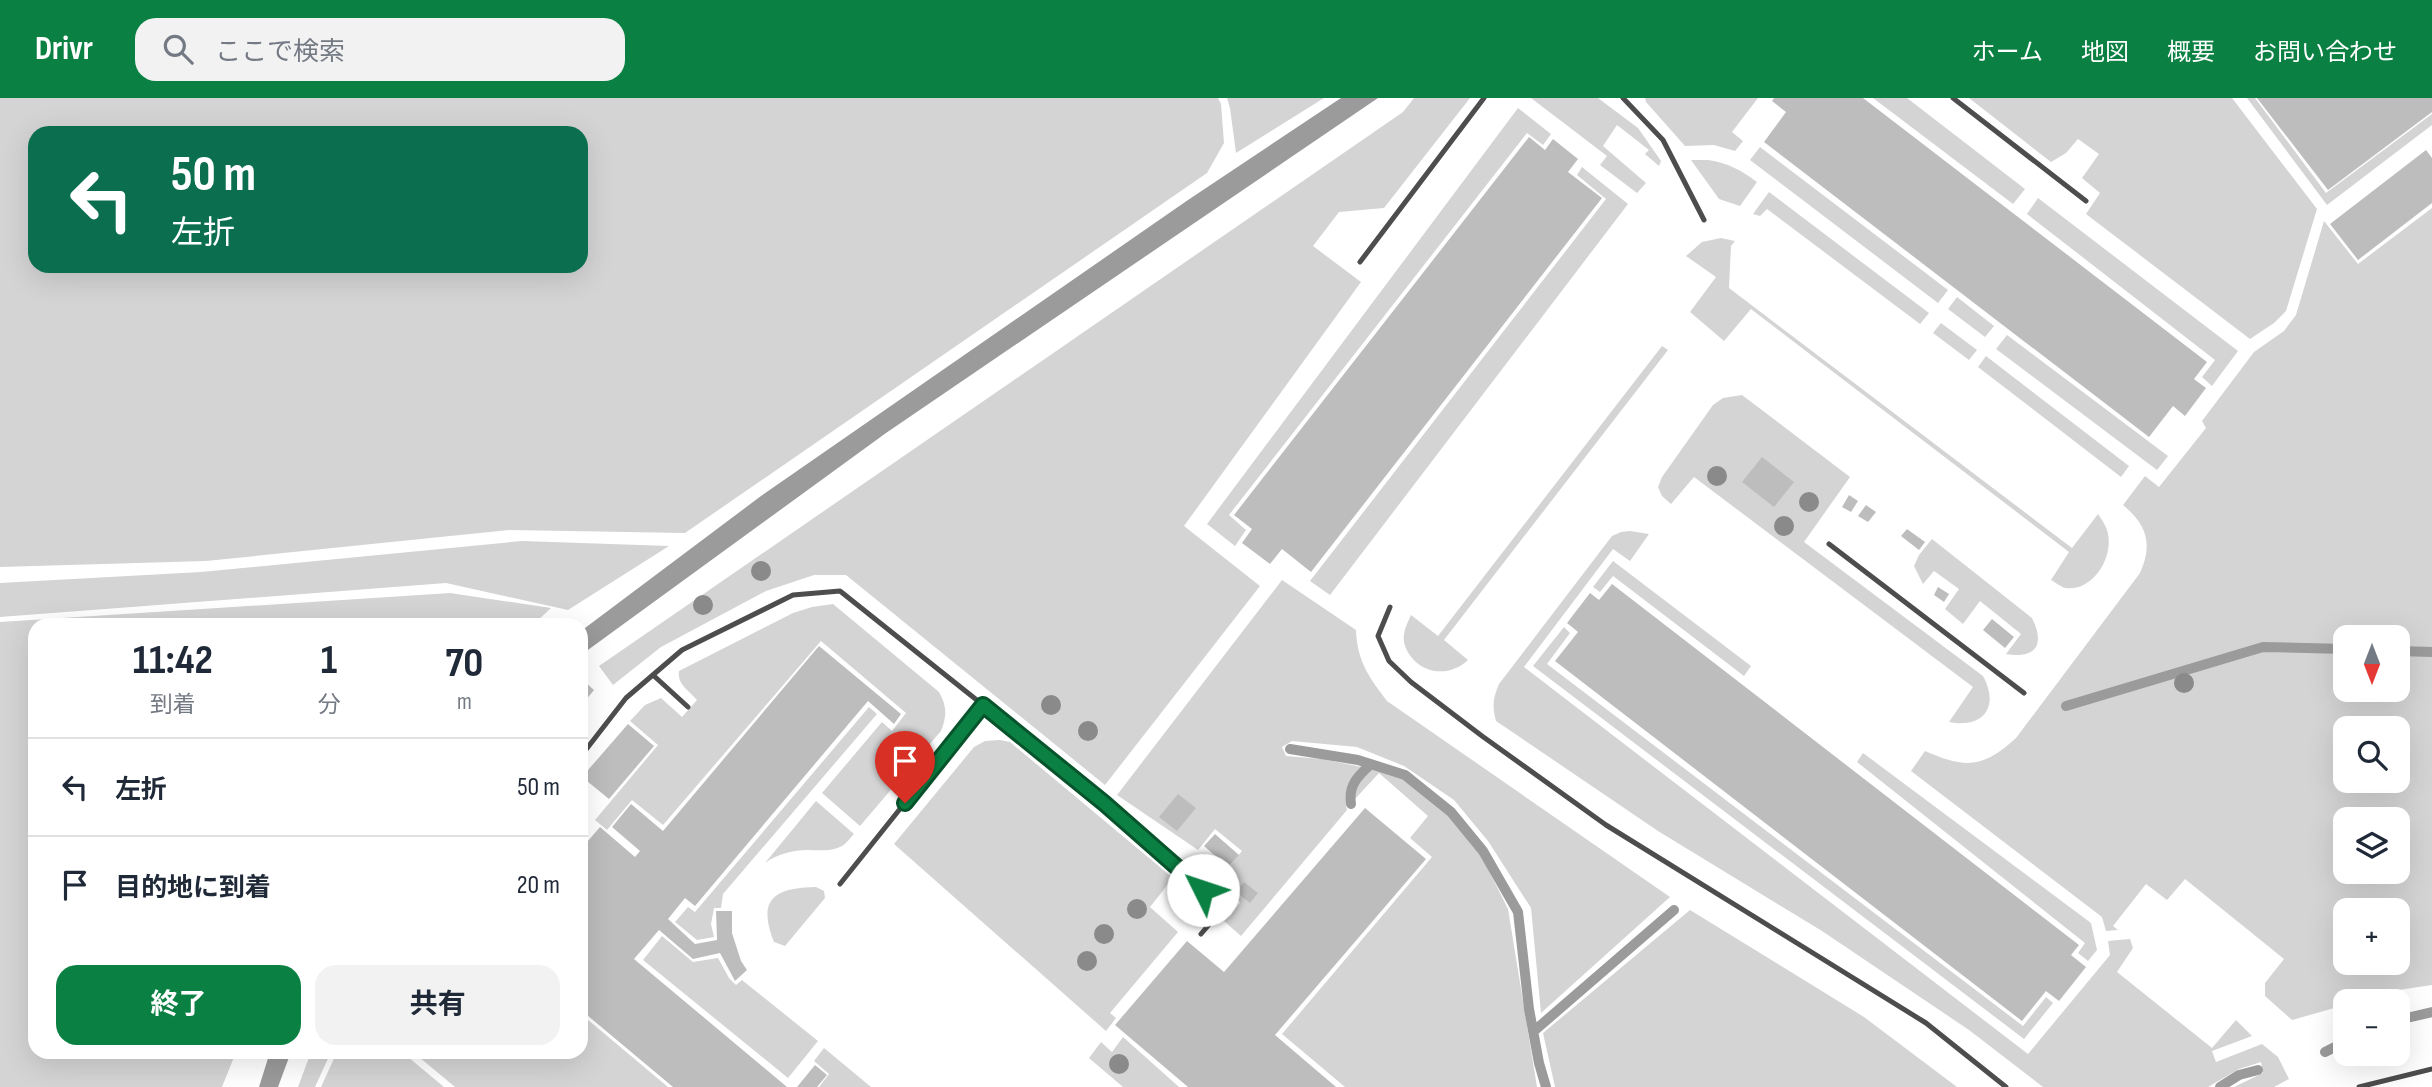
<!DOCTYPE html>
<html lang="ja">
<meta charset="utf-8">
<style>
:root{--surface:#fff;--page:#f2f2f3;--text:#1f2937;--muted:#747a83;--line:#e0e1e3;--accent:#0b8043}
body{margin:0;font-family:"Sofia Sans Condensed","Noto Sans JP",sans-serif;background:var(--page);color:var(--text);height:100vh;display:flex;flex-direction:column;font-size:26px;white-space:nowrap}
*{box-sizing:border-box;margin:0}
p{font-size:23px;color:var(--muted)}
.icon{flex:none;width:38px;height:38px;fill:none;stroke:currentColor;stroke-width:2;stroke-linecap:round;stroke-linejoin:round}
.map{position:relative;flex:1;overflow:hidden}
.panel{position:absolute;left:28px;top:520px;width:560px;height:441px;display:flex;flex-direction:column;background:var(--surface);border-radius:21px;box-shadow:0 7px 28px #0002}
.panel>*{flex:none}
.hud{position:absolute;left:28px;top:28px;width:560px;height:147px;border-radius:21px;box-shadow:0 7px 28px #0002;background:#0b6e4f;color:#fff;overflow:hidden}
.needle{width:46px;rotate:180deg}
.tools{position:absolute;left:2333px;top:527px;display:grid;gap:14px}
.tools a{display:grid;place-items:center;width:77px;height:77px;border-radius:14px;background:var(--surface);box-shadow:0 7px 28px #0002;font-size:35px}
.pin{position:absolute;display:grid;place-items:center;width:60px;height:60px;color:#fff;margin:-72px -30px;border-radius:50% 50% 50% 0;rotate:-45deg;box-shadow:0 0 7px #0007}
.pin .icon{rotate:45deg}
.me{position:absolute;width:77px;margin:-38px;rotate:311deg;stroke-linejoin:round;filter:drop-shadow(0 0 5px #0008)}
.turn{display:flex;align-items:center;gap:24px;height:147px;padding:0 28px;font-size:32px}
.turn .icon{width:91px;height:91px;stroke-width:2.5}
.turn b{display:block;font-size:49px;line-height:60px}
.eta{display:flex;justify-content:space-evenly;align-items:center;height:119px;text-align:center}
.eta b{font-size:42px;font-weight:700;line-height:49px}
.cta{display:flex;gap:14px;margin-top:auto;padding:14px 28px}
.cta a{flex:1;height:80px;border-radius:21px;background:var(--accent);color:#fff;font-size:28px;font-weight:700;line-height:80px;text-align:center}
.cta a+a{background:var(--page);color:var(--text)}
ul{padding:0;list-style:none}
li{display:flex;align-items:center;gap:21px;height:98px;padding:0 28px;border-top:2px solid var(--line)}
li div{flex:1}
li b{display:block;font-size:26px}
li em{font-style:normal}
header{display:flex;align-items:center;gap:42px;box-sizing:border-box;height:98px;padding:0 35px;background:var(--accent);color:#fff}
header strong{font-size:33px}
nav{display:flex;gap:38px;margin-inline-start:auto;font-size:24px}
.search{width:490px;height:63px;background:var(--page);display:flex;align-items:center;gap:18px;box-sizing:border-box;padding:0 24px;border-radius:21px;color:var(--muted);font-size:26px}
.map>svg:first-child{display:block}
</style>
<header>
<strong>Drivr</strong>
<div class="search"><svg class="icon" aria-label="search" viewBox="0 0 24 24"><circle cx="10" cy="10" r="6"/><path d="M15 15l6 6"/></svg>ここで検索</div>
<nav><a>ホーム</a><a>地図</a><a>概要</a><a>お問い合わせ</a></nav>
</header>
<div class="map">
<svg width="2432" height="989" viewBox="0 0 2432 989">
<rect width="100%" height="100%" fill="#fff"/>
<path fill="#d4d4d4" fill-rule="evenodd" d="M0,0h1218l3,6 3,39 -17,30 -522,360 -176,-3 -303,31 -206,6zM35,35h546v133h-546z
M1227,0h97l-88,55 -6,-45z
M1414,0h56l-86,110 -45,4 -26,34 48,36 -177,244 76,60 -155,199 -259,-210h-32l-48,16 -105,56 -48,38 -14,-19 804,-554z
M1531,0h67l40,30 23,33 -2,5 -14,-12 4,-4 -32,-25 -14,21 43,37 -9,10 -37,-28 7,-9z
M1645,0h113l-26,34 11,9 -8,10 -21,-6 -29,1 -39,-44z
M1873,0h34l118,91 -12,15z
M1969,0h263l85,111 -31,102 -12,12 -24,16 -164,-125 14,-21 -18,-15 17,-24 -21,-15 -12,14 -15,9z
M2247,0h8l71,95 106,-79v11l-105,80z
M1518,10l33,26 -8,11 -16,-12 -298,382 17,15 -11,16 -28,-22z
M1760,49l188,143 -10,13 -188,-143z
M1708,62c20,3 33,10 49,22l-17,24 -21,-7 -28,-39z
M1582,69l46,37 -298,391 -20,-14 296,-382 -29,-24z
M1769,94l160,121 -9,11 -153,-115 -7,7 -7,-2z
M2038,100l200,153 -26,35 -10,-9 13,-17 -188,-146z
M2432,110v777l-40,6 -35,10h-12v4l-53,15 -27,-24v-13l19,-24 -99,-80 -18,21 -21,-16 -33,42 5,4 -12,1 -4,-14 -191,-146 14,-20c41,18 58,17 91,-13l124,-165c13,-29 7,-48 -17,-68l22,-29 14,11 47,-59 -4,-7 52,-69 30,-21 12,-16 28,-94 34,43zM2345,539h53v53h-53zM2345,630h53v52h-53zM2345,721h53v53h-53zM2345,812h53v52h-53z
M1721,140l14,3 -4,5 -2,42 343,260 26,-34c4,6 9,13 10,20 5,24 -15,58 -43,54 -4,-1 -10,-6 -14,-8l18,-28 -318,-243 -27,32 -34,-29 26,-35 -30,-21 16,-14z
M1957,199l37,29 -9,11 -37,-28z
M1941,225l36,27 -8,10 -36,-27z
M2007,237l161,121 -11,14 -161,-121z
M1662,248l6,4 -224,290 24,20c-20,19 -52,14 -63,-14 -4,-11 2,-22 6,-31l27,21z
M1986,258l143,110 -8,11 -143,-110z
M1742,297l108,82 -46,65 179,134c17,31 0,53 -34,46l24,-35 -279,-210 -23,27 -9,-8 -4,-9 4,-10 51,-72 10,-7z
M1630,433l19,3 -19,27 -17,-12 -89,118 504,387 82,-99 -2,-14 22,-2 3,9 -16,24 95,76 24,-28 16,16 -40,15 4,11 46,-18 16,13 11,22 -15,8h-40l29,-14 -2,-11 -22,7 -31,18h-165l-74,-57 -147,-99 -164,-100 -162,-110c-4,-15 -3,-23 3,-37l113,-148 9,-4z
M1932,441l100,79c13,26 5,41 -26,36l15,-20 -41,-33 -17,23 -18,-15 14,-20 -25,-18 -11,13 -9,-18 5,-11z
M522,443l147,5 -101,64 -122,-27 -446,34v-34l201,-11z
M1613,463l138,105 -7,10 -131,-100 -13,16 -7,-5z
M1282,482l74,50c1,31 13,47 31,71l283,196 -129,116 -10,-105 -43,-67 -34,-41 -50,-34 -47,-19 -65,-6 -10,6 4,9 36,3 40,8c-14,12 -19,25 -15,43l-106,126 -17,-15 16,-18 -14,-33 16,-19 -27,-22 -17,21 -81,-55z
M450,495l101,15 -18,17h-498v427h201l-14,35h-222v-465z
M833,506l106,88c8,14 8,24 2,39l-81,95 -38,-33 60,-71 10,9 14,-18 -85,-72 -158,184 -31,-25 -25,30 -12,-10 63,-75 -28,-24 15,-16 16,-7 21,19 15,-17c-9,-10 -20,-16 -18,-29l114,-58 19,-6z
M1564,529l6,6 -23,31 476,362 23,-29 7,6 -29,36 -491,-373z
M869,609l8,7 -154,180 -2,14h-7l-3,16 3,13 -17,3 -22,-18 13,-15 7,5z
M1000,642l10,2 163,136 -23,29 28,25 -68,81 6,5 -10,13 -212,-187 80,-97 11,-6z
M1863,655l228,170 6,27 -9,11 -10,-8 7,-10 -228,-181z
M1373,670l31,11 45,36 31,38 28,56 29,178h-192l-63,-53 150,-177 -22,-19 18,-22 -49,-43 -24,26c0,-16 6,-22 18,-31z
M816,703l38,33c-3,3 -8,10 -12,12 -11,6 -23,4 -34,4 -15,0 -31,4 -43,13z
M816,789l8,4 1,7 -40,48 -11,-4c-17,-43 0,-54 42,-55z
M1690,812l174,107 93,70h-402l-12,-54z
M662,838l31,26 25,-4 11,20 7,7 6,-5 76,61 -30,37 -145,-118z
M581,916l87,73h-213l-42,-35h168z
M1123,939l56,50h-56l-34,-29 12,-16 11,10z
M824,950l47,39h-52l10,-13 -15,-13z
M311,954h20l-16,35h-17z
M337,954h65l42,35h-123z"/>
<path fill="#9b9b9b" d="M1341,0h37l-492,335 -305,222v-24l180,-135 427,-296z
M270,954h21l-13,35h-19z"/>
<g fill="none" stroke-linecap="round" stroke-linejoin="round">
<path stroke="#9b9b9b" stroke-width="10" d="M2398,553l34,1
M2066,608l197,-59 82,2
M1290,651l68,11 47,15 46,37 32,39 35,61 11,97 10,54 7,24
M1351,706c-3,-19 7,-28 20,-40
M2398,922l34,-8
M1534,933l140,-121
M2325,954l20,-10
M2220,989l19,-12 19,-5"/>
</g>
<path fill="#bdbdbd" d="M1774,0h89l344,264 -13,17 12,9 -21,28 -12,-10 -24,31 -385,-295 22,-30 -14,-11z
M2257,0h175v14l-104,78z
M1529,39l16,13 8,-11 25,20 -10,13 34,26 -291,374 -29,-23 -12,15 -28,-21 10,-14 -18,-14z
M2426,52l6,8v45l-74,57 -28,-36z
M1762,359l32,25 -20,25 -32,-25z
M1849,397l9,6 -7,11 -9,-5z
M1866,407l10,7 -8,10 -10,-6z
M1907,431l18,13 -6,8 -18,-14z
M1612,486l467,361 -8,10 15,12 -27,34 -13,-10 -24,30 -467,-360 23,-29 -11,-9 23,-30 9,7z
M1938,489l11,7 -5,8 -10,-7z
M1992,521l22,18 -9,11 -22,-18z
M819,548l82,68 -7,10 -26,-23 -173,205 -10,-8 -17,21 27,25 22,-4 -1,-29h16v22l9,28 6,9 -12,11 -15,-28 -27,6 -34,-29 -25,29 153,128h-114l-92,-77v-161l19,-22 35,30 5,-6 -28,-24 19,-23 32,27z
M584,583l10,9 -13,16v-22z
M628,626l26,22 -45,53 -27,-22z
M1178,696l18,14 -19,23 -18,-14z
M1365,710l61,51 -151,176 61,52h-148l-73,-62 72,-84 37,31z
M1215,736l24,21 -11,12 -24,-21z
M1244,784l14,11 -8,10 -14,-11z
M815,967l12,10 -10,12h-20z"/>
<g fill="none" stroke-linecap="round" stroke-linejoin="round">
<path stroke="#4d4d4d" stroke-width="5" d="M1623,0l40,42 41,80
M1953,0l133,103
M1360,164l124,-164
M1829,446l195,149
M1390,509l-12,29 11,25 22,21 71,54 124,89 320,198 80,64
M653,577l35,32
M581,658l45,-58 56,-48 111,-55 47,-4 143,114
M840,786l143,-179 121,98 119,105 -22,26
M2359,989l73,-18"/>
</g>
<g fill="#8a8a8a">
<circle cx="1717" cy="378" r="10"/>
<circle cx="1809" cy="404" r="10"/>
<circle cx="1784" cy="428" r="10"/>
<circle cx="761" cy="473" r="10"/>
<circle cx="703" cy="507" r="10"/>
<circle cx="2184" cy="585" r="10"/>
<circle cx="1051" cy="607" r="10"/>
<circle cx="1088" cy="633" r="10"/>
<circle cx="1137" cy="811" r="10"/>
<circle cx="1104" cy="836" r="10"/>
<circle cx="1087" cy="863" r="10"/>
<circle cx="1119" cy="966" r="10"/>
</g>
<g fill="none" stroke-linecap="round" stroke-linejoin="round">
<defs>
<path id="route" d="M905,705l78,-98 121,98 99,87"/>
</defs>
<use href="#route" stroke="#07532c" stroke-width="18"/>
<use href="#route" stroke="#0b8043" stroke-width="12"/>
</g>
</svg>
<div class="tools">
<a><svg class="needle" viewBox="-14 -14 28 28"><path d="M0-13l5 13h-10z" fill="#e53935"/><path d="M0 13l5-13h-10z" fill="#747a83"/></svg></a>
<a><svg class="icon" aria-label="search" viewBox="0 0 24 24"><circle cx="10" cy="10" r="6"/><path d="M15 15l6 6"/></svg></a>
<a><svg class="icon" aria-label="layers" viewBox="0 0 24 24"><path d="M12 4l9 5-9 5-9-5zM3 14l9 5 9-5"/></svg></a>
<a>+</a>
<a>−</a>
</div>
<div class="pin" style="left:905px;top:705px;background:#d93025"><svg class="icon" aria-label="arrive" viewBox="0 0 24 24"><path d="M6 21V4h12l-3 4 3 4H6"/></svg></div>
<svg class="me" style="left:1203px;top:792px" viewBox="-20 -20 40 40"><circle r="19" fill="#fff"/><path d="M0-13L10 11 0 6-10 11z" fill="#0b8043"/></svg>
<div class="hud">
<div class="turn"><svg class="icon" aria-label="left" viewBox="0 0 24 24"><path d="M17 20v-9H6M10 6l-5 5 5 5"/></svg><div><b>50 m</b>左折</div></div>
</div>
<section class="panel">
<div class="eta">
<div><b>11:42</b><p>到着</p></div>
<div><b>1</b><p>分</p></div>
<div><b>70</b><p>m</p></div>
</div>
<ul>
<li><svg class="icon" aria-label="left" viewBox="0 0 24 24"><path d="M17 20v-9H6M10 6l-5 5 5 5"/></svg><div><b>左折</b></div><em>50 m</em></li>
<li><svg class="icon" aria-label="arrive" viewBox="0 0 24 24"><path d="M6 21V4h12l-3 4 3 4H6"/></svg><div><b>目的地に到着</b></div><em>20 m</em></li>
</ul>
<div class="cta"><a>終了</a><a>共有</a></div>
</section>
</div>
